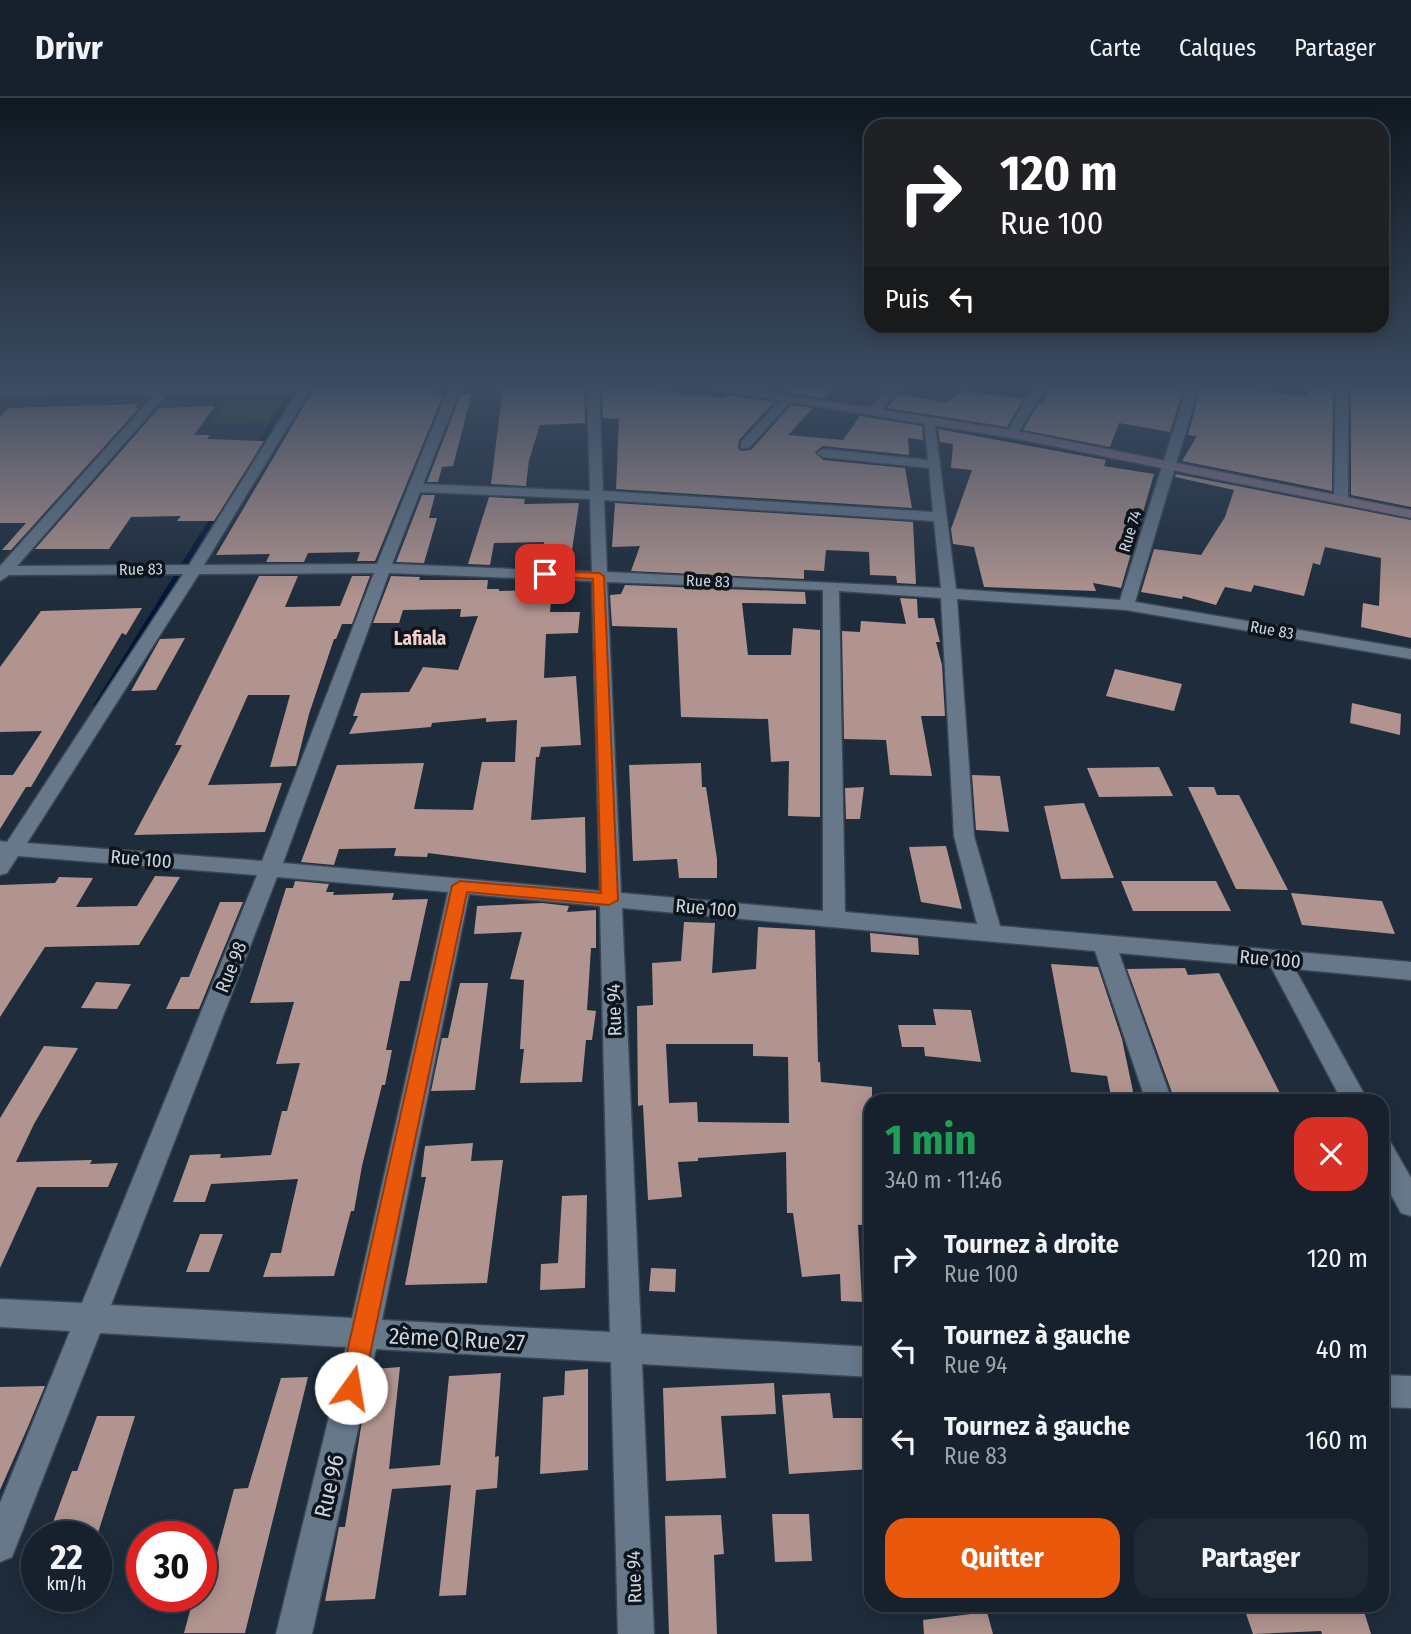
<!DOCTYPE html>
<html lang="fr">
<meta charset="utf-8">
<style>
:root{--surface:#16212d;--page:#1f2935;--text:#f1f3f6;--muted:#9ea3aa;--line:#353e49;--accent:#ea580c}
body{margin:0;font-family:"Fira Sans Condensed",sans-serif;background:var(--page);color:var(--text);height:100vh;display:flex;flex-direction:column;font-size:26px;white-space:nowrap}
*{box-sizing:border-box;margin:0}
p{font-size:23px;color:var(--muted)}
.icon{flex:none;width:38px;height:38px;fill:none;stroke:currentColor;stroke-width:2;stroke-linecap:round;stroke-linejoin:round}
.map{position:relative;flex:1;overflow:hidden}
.sheet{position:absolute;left:864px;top:996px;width:525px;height:518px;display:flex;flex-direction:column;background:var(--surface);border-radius:21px;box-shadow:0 4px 18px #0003,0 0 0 2px var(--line)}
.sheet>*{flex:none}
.hud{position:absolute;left:864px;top:21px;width:525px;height:214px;border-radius:21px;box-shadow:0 4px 18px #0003,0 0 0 2px var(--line);background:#202124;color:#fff;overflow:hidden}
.speed{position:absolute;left:21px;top:1423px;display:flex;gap:14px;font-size:35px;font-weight:700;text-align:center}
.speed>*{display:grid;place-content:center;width:91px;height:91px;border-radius:50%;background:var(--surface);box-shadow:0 4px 18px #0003,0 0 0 2px var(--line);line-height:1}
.speed small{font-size:18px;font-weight:400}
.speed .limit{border:10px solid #d22;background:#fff;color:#111}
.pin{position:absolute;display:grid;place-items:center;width:60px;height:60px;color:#fff;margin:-30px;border-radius:14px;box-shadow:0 4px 10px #0006}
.me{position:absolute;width:77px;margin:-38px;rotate:13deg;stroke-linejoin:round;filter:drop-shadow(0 0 5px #0008)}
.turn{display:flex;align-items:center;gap:24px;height:147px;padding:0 21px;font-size:32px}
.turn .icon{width:91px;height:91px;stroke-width:2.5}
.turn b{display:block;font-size:49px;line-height:60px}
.then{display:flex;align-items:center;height:66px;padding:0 21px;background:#0003;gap:14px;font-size:26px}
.round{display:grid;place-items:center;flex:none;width:74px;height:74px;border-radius:21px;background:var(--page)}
.summary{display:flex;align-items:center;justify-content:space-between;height:119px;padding:0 21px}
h1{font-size:42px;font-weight:700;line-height:52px;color:#1e9e55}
.action{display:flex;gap:14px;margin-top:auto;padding:14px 21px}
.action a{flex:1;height:80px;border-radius:21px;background:var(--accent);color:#fff;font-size:28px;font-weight:700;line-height:80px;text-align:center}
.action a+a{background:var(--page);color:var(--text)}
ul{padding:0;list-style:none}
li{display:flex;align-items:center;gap:21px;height:91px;padding:0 21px}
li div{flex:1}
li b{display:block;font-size:26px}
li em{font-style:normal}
header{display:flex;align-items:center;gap:42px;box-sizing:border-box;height:98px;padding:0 35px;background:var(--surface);border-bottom:2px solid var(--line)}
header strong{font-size:33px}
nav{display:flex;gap:38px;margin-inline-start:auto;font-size:24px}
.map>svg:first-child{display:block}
</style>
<header>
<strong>Drivr</strong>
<nav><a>Carte</a><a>Calques</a><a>Partager</a></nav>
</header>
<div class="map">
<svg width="1411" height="1536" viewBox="0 0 1411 1536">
<rect width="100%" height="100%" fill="#1e2c3c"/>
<path fill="#2d4627" d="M286,295l-18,30 -58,1 22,-30z"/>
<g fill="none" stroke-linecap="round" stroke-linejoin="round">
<path stroke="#001537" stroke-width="5" d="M256,352l39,-63
M201,439l15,-23"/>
<path stroke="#001537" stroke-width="6" d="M97,607l105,-169"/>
</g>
<path fill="#b1948f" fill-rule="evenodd" d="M315,289h122l-3,8h9l-68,166h-18l3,-9 -52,1 -4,9h-38l4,-8 -54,1z
M503,289h81l1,36 -45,2 -11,35 -3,26 -35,-2z
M602,289h43l52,10 3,-3 24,4 2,-3 48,7 -35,38 -1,8 3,3 10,-1 40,-45 22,3 -25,27 55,5 17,-24 62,10 1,14 -15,-2 1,17 -86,-9 -8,6 8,8 82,8 7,40 -296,-19 3,-70 -16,-1z
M786,289h48l-10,11 -38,-6z
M1048,289h136l-14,45 -51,-9 -9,24 -87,-17 16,-27 5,1z
M1201,289h33l75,10v-10h24l-1,104 -150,-30 15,-25 -9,-1z
M1351,289h60v120l-60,-12z
M963,293l60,8 -16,28 -120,-19 11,-14 48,9z
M472,295l-19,73 -11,1 -4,15h-11l34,-88z
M139,306l-4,4h4l-128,142h-9l24,-27h-26v-107l9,-8z
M215,308l-21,29h16l-3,4 57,2 -50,80h-37l4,-5 -50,1 -22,32h-74l124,-141z
M938,331l168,31 -2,6 50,8 -33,114 -28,-5 3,8 -112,-4 -10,-40 -21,-3 -2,-15 21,-59 -21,-2 2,-24 -13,-2z
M1176,376l235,46v118l-50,-11 2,-24 16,3 2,-48 -56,-11 -5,18 -7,-2 -9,33 -50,-11 -3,7 -26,-5 -9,18 -33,-9 -1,3 -41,-7 13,-43 47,6 24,-38 9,-27 -59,-13z
M422,397h13l-6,23h8l-13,45 -28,-1z
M489,399l36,2 -1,5 55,-1 -8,54 -28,1 1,-16 -50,1 -4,22 -22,-1z
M615,405l298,19 3,62 -19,-1 -1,-7 -26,-1 -1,-23 -43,-2 -2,21 -20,-1v9l-173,-8 9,-25 -28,1z
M259,478h39l-13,31 55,-1 12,-30h18l-18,48h-10l-6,15h-2l-25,75 -13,52 -26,1 20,-72h-42l-40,90 74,-2 -17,49 -131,3 48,-90h-7z
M391,478l29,1 -1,3h69l-1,9h12v2l53,-1 -2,22h30l-2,21 -32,1 -2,44 32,-2 5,69 -40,2 -2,10h-3l-5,63 54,-3 1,56 -158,-20 -1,4 -33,-1 2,-8 -57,1 -5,16 -33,-3 36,-97 87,-2 -10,46 59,1 9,-48h33l2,-42 -31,2v-4l-54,5 -1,4 -82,7 9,-18h-5l8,-23 48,-1 14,-25 35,3 20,-54 -18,1 1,-8 -58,1 -4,13h-26z
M625,487l180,7 1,12 -64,-1 6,52h43l2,-27 27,2v187l-32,-1 1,-55 -18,1 -3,-43 -87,-2 -4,-89 -65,-2 -2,-31 11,-1z
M900,500l17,1 1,19h16l6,24h-4l6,23 3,51h-24l11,60 -42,-1 -4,-35 -42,-1 -2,-108 18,1 1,-11 45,3z
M142,510l-16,27 -4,-2 -91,154h-5l-26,42v-54h13l29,-44 -42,1v-65l41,-56z
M185,540l-29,52 -25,1 29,-52z
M1115,571l67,15 -8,27 -68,-15z
M1352,605l49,11 -1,21 -50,-12z
M701,665l1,24h4l11,72v19h-38l-2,-19 -44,2 -4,-96z
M1159,669l14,29 -74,1 -12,-29z
M972,677l28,1 9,56 -33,-2z
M864,689l-4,32h-14l-1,-31z
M1188,689h26l3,8h22l49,95 -52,-1z
M1084,705l30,75 -53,1 -17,-73z
M946,748l16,63 -41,-7 -12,-55z
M155,778l25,1 -41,68 -94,2 -45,70v-132l55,-2 4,-6 34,1 -17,29 61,-1z
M295,783l34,3 -3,8h8l-1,3 61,-2 -2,7 36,-1 -18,82h-10l-14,69h6l-7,35h-3l-20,81 -8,45h-3l-17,65 -71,1 8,-24h10l17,-74 -87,5 -6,18h-32l17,-47 31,-1 -1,4 51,-3 11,-44h5l13,-48 -24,1 18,-62 -44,1 36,-115h7z
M1121,783h95l15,30h-98z
M1291,795l91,8 13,33 -93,-9z
M220,804h23l-44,107h-33l15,-32h8z
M542,805l27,3 -2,6 29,-2v38h-5l-4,62 9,1 -4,29h-6l-4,42 -62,1 4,-34h-4l4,-69 -14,-1 12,-47 -48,2 3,-28z
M684,824l31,1 -3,50 44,-4 2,-42 57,3 3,132h2l1,20 51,5v137l-14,1 4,77 -21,-1 -1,-27 -38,3 -9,-64h-6l-1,-61 -88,6v3l-20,1 4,35 -34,3 -5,-95 -5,1 -1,-100 16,-1 -1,-42 29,-2zM666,946h87v12l35,1 1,66 -91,-1 -1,-20 -28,1z
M870,835l48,5 1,17 -48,-3z
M1051,866l47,3 24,72 13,62h-23l-5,-25 -36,-4z
M1185,870l3,7 31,-2 65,128h-109l-48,-132z
M96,884l35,2 -14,25 -36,-1z
M460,885h28l-13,107 -44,1 11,-53h6z
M933,911l38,1 10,52 -56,-6 -1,-9h-22l-4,-22h38z
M44,948l34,2 -44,76 -18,38 76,-2 -2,4 28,-1 -10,24h-71l-37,81v-150z
M473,1045l-2,18 32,-1 -16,123 -82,2 21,-108h-5l4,-31z
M587,1097l-2,93 -45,2 1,-26 17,-1 4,-67z
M200,1136h23l-14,38h-23z
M651,1170l25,1 -1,23 -26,-1z
M400,1269l-11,102 51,-4 9,-89 52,-3 -6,84 4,-1 -2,32 -21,2 -10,105 -27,1 12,-111 -59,4 -17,110 -50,2 14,-74h6l16,-100 8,-35h4l3,-23z
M588,1271v101l-48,4 3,-77 21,-2 1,-24z
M308,1279l-63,256h-61l10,-37h7v-24h11l22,-83 14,-1 33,-110z
M774,1285l2,31 -55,2 5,62 -60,3 -3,-93z
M45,1288l-18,43 -27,61v-103z
M830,1295l3,25h39v51l-83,5 -7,-79z
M97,1318h38l-38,120h-49l24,-65h5z
M772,1416h37l3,47 -37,1z
M721,1417l3,39 -10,1 3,79h-48l-4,-118z
M1243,1507h119l9,29h-49l-1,-3 -68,3z
M987,1514l6,22h-69l-1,-14z"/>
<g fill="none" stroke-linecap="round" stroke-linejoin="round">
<defs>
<path id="street" d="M312,289l-108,178 173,-1 72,-177h12l-38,97 167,7 -3,-104h12l4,104 330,21 -4,-44 -106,-11 -6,-4 6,-4 105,11 -4,-39 10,-3 22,171 164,11 67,-213h12l-64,215 276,47v10l-285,-49 -169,-11 17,237 26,90 411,36v18l-116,-11 73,132h-26l-71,-134 -152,-14 53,148h-26l-51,-150 -473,-43 19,426 231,13v30l-230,-13 12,270h-36l-7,-272 -235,-13 -64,285h-36l70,-287 -246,-14 -88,224 -12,5v-59l70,-172 -70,-4v-28l82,4 175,-428 -239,-19 -11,17 -7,2v-34l7,1 176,-268 -174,1 -9,6v-15l155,-172 -155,1v-6zM297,295l-108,172 -172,1 150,-172zM420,394l170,7 2,73 -200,-8zM604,402l330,21 7,67 -334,-16zM374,475l-112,288 -235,-18 172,-269zM389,475l203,8 8,310 -317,-28zM607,484l216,8v321l-202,-18zM839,493l102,7 13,238 23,88 -132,-12zM277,779l171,15 -96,426 -241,-13zM469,796l131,12 10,426 -228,-12z
M888,289h12l-22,28h-8l-2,-3z
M1033,289h12l-29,50h-8l-2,-3z
M1336,289h12v112l-7,4 -7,-4z
M783,299l10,2 -44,49h-8v-6z
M1382,1042l9,3 20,35v38l-10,-3 -19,-35z
M1382,1277l29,1v32l-29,-1z"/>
<path id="secondary" d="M710,289h26l276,43 399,80v8l-399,-80 -296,-48z"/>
</defs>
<use href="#street" stroke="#3a4653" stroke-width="3"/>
<use href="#secondary" stroke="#3a4653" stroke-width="3"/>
<use href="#street" fill="#67788b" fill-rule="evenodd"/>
<use href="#secondary" fill="#877487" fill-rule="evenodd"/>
</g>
<linearGradient id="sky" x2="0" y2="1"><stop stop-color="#101821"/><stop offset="0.57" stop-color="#3b4b61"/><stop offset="1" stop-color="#3b4b61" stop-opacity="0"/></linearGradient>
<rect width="1411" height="504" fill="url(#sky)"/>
<path fill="#ea580c" stroke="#983908" stroke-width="2" d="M545,473l54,2 5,3 14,324 -9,5 -142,-13 -104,496 -4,9 -8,3 -8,-3 -4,-9 113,-502 8,-5 141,12 -8,-314 -52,-3v-4z"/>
<g text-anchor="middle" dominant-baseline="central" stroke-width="7" stroke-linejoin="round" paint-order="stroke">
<g font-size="16" fill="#ccd5e0" stroke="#0d141b">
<text transform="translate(1130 433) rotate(-73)">Rue 74</text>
<text transform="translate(141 471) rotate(-1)">Rue 83</text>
<text transform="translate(708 483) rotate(2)">Rue 83</text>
<text transform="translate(1272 532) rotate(10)">Rue 83</text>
</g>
<g font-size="19" font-weight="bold" fill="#f4d1cd" stroke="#0d141b">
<text x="420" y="540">Lafiala</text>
</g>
<g font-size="19" fill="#ccd5e0" stroke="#0d141b">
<text transform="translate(141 761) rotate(5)">Rue 100</text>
<text transform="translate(706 810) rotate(5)">Rue 100</text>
<text transform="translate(1270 861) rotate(5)">Rue 100</text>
<text transform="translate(231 869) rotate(-68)">Rue 98</text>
<text transform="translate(614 912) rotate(-92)">Rue 94</text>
<text transform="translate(634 1479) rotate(-92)">Rue 94</text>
</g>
<g font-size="23" fill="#ccd5e0" stroke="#0d141b">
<text transform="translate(457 1241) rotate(3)">2ème Q Rue 27</text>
<text transform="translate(329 1388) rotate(-77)">Rue 96</text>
</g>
</g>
</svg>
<div class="speed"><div>22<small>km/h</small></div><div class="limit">30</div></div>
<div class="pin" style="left:545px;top:476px;background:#d93025"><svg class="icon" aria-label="arrive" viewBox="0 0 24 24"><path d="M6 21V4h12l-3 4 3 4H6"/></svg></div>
<svg class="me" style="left:351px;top:1290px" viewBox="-20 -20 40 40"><circle r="19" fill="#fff"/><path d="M0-13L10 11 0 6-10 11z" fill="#ea580c"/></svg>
<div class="hud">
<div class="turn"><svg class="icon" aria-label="right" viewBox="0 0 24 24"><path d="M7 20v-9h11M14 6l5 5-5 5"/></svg><div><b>120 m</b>Rue 100</div></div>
<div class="then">Puis<svg class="icon" aria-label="left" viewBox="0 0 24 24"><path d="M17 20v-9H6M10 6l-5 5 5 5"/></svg></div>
</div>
<section class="sheet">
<div class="summary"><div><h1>1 min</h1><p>340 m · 11:46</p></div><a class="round" style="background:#d93025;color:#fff"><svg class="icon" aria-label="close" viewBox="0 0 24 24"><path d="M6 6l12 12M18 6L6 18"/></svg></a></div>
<ul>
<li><svg class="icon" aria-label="right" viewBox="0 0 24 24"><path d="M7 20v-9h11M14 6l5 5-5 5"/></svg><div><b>Tournez à droite</b><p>Rue 100</p></div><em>120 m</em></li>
<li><svg class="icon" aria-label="left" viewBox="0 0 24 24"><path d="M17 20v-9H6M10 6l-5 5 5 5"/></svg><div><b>Tournez à gauche</b><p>Rue 94</p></div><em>40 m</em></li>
<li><svg class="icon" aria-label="left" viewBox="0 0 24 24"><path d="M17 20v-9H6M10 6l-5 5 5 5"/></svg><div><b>Tournez à gauche</b><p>Rue 83</p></div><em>160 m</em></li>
</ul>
<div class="action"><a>Quitter</a><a>Partager</a></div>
</section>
</div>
